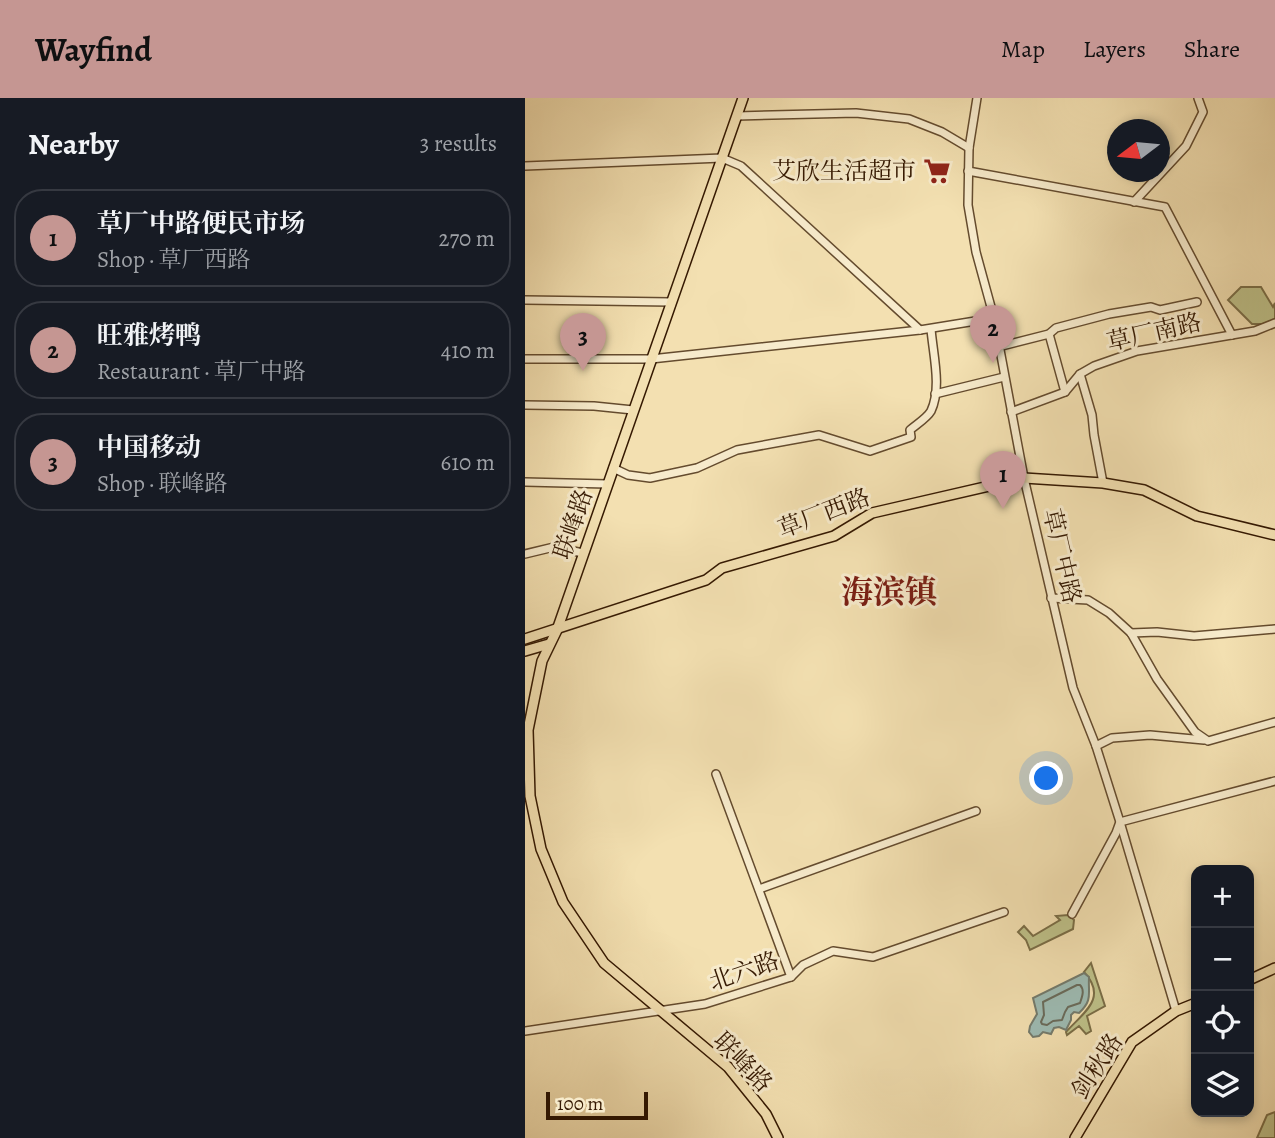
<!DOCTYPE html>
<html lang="en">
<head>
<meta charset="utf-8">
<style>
	:root { --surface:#171b24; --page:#20242c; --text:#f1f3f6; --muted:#9ea1a6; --line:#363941; --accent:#c59692 }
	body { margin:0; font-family:Alegreya,"Noto Serif SC",serif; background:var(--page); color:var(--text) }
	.controls { position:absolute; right:21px; bottom:21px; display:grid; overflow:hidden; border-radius:14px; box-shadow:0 4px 10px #0003 }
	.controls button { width:63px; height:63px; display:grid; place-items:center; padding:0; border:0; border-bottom:2px solid var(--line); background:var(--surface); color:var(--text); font:35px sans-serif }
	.compass { position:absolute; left:582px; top:21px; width:63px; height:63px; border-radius:50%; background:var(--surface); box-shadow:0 4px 10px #0003; rotate:254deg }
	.scale { position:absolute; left:21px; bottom:18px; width:102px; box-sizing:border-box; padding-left:7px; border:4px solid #351902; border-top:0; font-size:19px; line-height:24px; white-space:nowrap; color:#351902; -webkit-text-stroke:5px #f7ebcc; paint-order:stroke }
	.you { position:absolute; left:522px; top:681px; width:24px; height:24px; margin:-18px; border:5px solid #fff; border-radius:50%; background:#1a73e8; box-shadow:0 0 0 10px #1a73e833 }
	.badge { display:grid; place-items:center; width:46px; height:46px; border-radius:50%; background:var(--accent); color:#111; font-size:23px; font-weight:700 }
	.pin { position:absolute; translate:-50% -58px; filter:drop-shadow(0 2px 4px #0008) }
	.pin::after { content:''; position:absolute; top:37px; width:24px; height:21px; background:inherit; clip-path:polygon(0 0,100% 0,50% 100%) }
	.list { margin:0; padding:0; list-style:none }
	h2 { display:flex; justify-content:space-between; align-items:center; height:91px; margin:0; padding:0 28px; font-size:30px }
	h2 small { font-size:23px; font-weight:400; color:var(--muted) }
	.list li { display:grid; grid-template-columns:46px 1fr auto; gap:21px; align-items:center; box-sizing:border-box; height:98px; margin:0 14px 14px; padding:0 14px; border:2px solid var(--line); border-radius:28px }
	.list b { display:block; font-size:26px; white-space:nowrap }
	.list p { margin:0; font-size:23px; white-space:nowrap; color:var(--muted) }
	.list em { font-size:23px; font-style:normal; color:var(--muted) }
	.icon { flex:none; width:38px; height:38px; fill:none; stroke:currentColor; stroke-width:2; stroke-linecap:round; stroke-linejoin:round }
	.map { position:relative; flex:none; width:750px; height:1040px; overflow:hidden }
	header { display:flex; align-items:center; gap:42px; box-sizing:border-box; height:98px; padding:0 35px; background:var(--accent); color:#111 }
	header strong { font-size:33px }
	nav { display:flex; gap:38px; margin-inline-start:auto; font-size:24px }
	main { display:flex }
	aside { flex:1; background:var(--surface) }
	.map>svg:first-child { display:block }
	.green { fill:#bec189; stroke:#7a6d46; stroke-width:2 }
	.water { fill:#9dbbb3; stroke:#737a6c; stroke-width:2 }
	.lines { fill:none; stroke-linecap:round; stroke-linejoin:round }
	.shore { stroke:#696a5a; stroke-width:2 }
	.minor-casing { stroke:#644b2e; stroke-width:10 }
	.major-casing { stroke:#351902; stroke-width:12 }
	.minor { stroke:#f7ebcc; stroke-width:7 }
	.major { stroke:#f3e0b1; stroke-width:9 }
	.labels { text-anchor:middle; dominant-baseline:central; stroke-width:6; stroke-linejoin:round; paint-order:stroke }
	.poi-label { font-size:24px; fill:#351902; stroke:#f7ebcc; text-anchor:end }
	.street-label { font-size:24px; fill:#351902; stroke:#f7ebcc }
	.district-label { font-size:32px; font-weight:bold; fill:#7a1f14; stroke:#f7ebcc }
</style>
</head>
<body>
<header>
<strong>Wayfind</strong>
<nav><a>Map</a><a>Layers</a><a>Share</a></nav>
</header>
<main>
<aside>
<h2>Nearby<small>3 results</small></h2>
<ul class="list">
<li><span class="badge">1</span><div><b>草厂中路便民市场</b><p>Shop · 草厂西路</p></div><em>270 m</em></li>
<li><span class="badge">2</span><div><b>旺雅烤鸭</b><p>Restaurant · 草厂中路</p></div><em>410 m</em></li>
<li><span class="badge">3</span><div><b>中国移动</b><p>Shop · 联峰路</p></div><em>610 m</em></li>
</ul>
</aside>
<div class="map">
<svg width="750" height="1040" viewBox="0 0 750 1040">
	<rect width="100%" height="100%" fill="#f3e0b1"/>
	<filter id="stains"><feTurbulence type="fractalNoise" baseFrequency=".00286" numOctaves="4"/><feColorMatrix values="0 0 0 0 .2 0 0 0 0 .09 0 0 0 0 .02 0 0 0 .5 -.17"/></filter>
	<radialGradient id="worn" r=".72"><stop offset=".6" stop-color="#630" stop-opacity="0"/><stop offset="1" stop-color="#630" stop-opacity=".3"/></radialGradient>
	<!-- green -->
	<g class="green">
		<polygon points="716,189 736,189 748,209 750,205 750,221 738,226 727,226 703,202"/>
		<polygon points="543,817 549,822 548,831 505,852 501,842 493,834 499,828 508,838 535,822 531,818"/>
		<path d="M566,865L580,908L562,918L566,933L561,936L554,928L542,937L541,934C559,914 583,900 559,874Z"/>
		<polygon points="750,1014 750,1040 732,1040 742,1017"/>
	</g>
	<!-- water -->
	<path class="water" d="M559,875L564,879C563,896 568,902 554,915L549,914L546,917V922L541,932L534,929L529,930L526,936L518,934L514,938L508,939L504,934L505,928L512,916L508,900Z"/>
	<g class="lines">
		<!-- shore -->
		<path class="shore" d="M552,887H555C560,892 557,899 555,905L543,909L540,914L537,922L528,923L522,927L517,926L516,924L519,917L518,904Z"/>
		<defs>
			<g id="minor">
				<polyline points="452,0 444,50 443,107 451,154 469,220 499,380 548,590 571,648 595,724 651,913"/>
				<polyline points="212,18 331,15 384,21 417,34 444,50"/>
				<polyline points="0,68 197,60 216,68 395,232"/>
				<polyline points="443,73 640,109 707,237"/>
				<polyline points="609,104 661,48 678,14 673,0"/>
				<polyline points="0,202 146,204"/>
				<polyline points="524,236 540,294"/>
				<polyline points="473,249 524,236 531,230 584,216 626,209 635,212 672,204"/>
				<polyline points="0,261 126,261 395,232 469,220"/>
				<polyline points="555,276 567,317 569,337 578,385"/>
				<polyline points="410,296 479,279"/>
				<polyline points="0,307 69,308 108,312"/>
				<polyline points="486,314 540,294 555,276 569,268 612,253 730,233 750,225"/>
				<path d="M88,370L103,377L125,380L172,370L212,352L294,337L345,353L386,339L385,332C392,326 402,320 406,313C417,290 408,256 406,231"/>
				<polyline points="0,384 82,386"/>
				<polyline points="0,456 29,449 58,455"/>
				<polyline points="526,500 563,502 584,515 606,535 632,581 670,634 683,643 750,624"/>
				<polyline points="606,535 632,534 669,538 750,531"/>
				<polyline points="571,648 587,640 625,637 679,642"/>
				<polyline points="191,676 266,879"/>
				<polyline points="234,791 451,713"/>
				<polyline points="547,816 591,735 595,724 750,683"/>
				<polyline points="0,933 180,906 266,879 278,867 308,853 348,859 479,814"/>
			</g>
			<g id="major">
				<polyline points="218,0 32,532 17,563 3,632 5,698 16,751 38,804 79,865 203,969 241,1016 253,1040"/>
				<polyline points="0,541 181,482 197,470 309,438 347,415 499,380 578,385 619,392 672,418 750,437"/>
				<polyline points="0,553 24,546"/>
				<polyline points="724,882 750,870"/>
				<polyline points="550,1040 607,944 651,913 671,905"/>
			</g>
		</defs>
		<!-- minor casing -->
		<use href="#minor" class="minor-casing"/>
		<!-- major casing -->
		<use href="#major" class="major-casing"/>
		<!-- minor -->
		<use href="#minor" class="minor"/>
		<!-- major -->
		<use href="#major" class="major"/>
	</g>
	<!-- icons -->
	<defs>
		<symbol id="supermarket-bare" viewBox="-9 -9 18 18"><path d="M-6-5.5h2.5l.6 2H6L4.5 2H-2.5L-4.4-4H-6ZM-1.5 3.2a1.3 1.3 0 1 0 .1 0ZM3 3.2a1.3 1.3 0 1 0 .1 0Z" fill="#8f2418" stroke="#f7ebcc" stroke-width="2.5" paint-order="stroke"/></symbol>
	</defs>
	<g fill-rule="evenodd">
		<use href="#supermarket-bare" x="393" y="54" width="38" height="38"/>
	</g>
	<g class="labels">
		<!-- poi labels -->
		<g class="poi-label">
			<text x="391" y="73">艾欣生活超市</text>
		</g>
		<!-- street labels -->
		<g class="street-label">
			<text transform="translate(629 234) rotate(-13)">草厂南路</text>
			<text transform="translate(299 415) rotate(-21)">草厂西路</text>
			<text transform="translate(48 426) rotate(-71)">联峰路</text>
			<text transform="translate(537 458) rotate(77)">草厂中路</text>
			<text transform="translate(219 873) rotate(-19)">北六路</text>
			<text transform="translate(218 964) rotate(46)">联峰路</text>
			<text transform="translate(572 968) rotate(-57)">剑秋路</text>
		</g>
		<!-- district labels -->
		<g class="district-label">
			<text x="364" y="494">海滨镇</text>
		</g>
	</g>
	<rect width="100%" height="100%" filter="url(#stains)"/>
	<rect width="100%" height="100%" fill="url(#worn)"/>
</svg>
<div class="controls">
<button>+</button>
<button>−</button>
<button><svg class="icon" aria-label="locate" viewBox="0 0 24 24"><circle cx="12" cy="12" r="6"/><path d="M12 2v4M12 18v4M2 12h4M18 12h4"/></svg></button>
<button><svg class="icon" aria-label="layers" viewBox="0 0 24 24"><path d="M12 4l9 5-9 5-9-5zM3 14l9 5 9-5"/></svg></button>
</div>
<svg class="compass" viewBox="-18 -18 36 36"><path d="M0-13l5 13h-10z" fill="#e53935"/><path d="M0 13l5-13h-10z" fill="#9ea1a6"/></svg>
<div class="scale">100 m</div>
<div class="you"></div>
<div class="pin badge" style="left:478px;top:411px">1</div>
<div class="pin badge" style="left:468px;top:265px">2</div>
<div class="pin badge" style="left:58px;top:273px">3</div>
</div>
</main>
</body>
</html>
